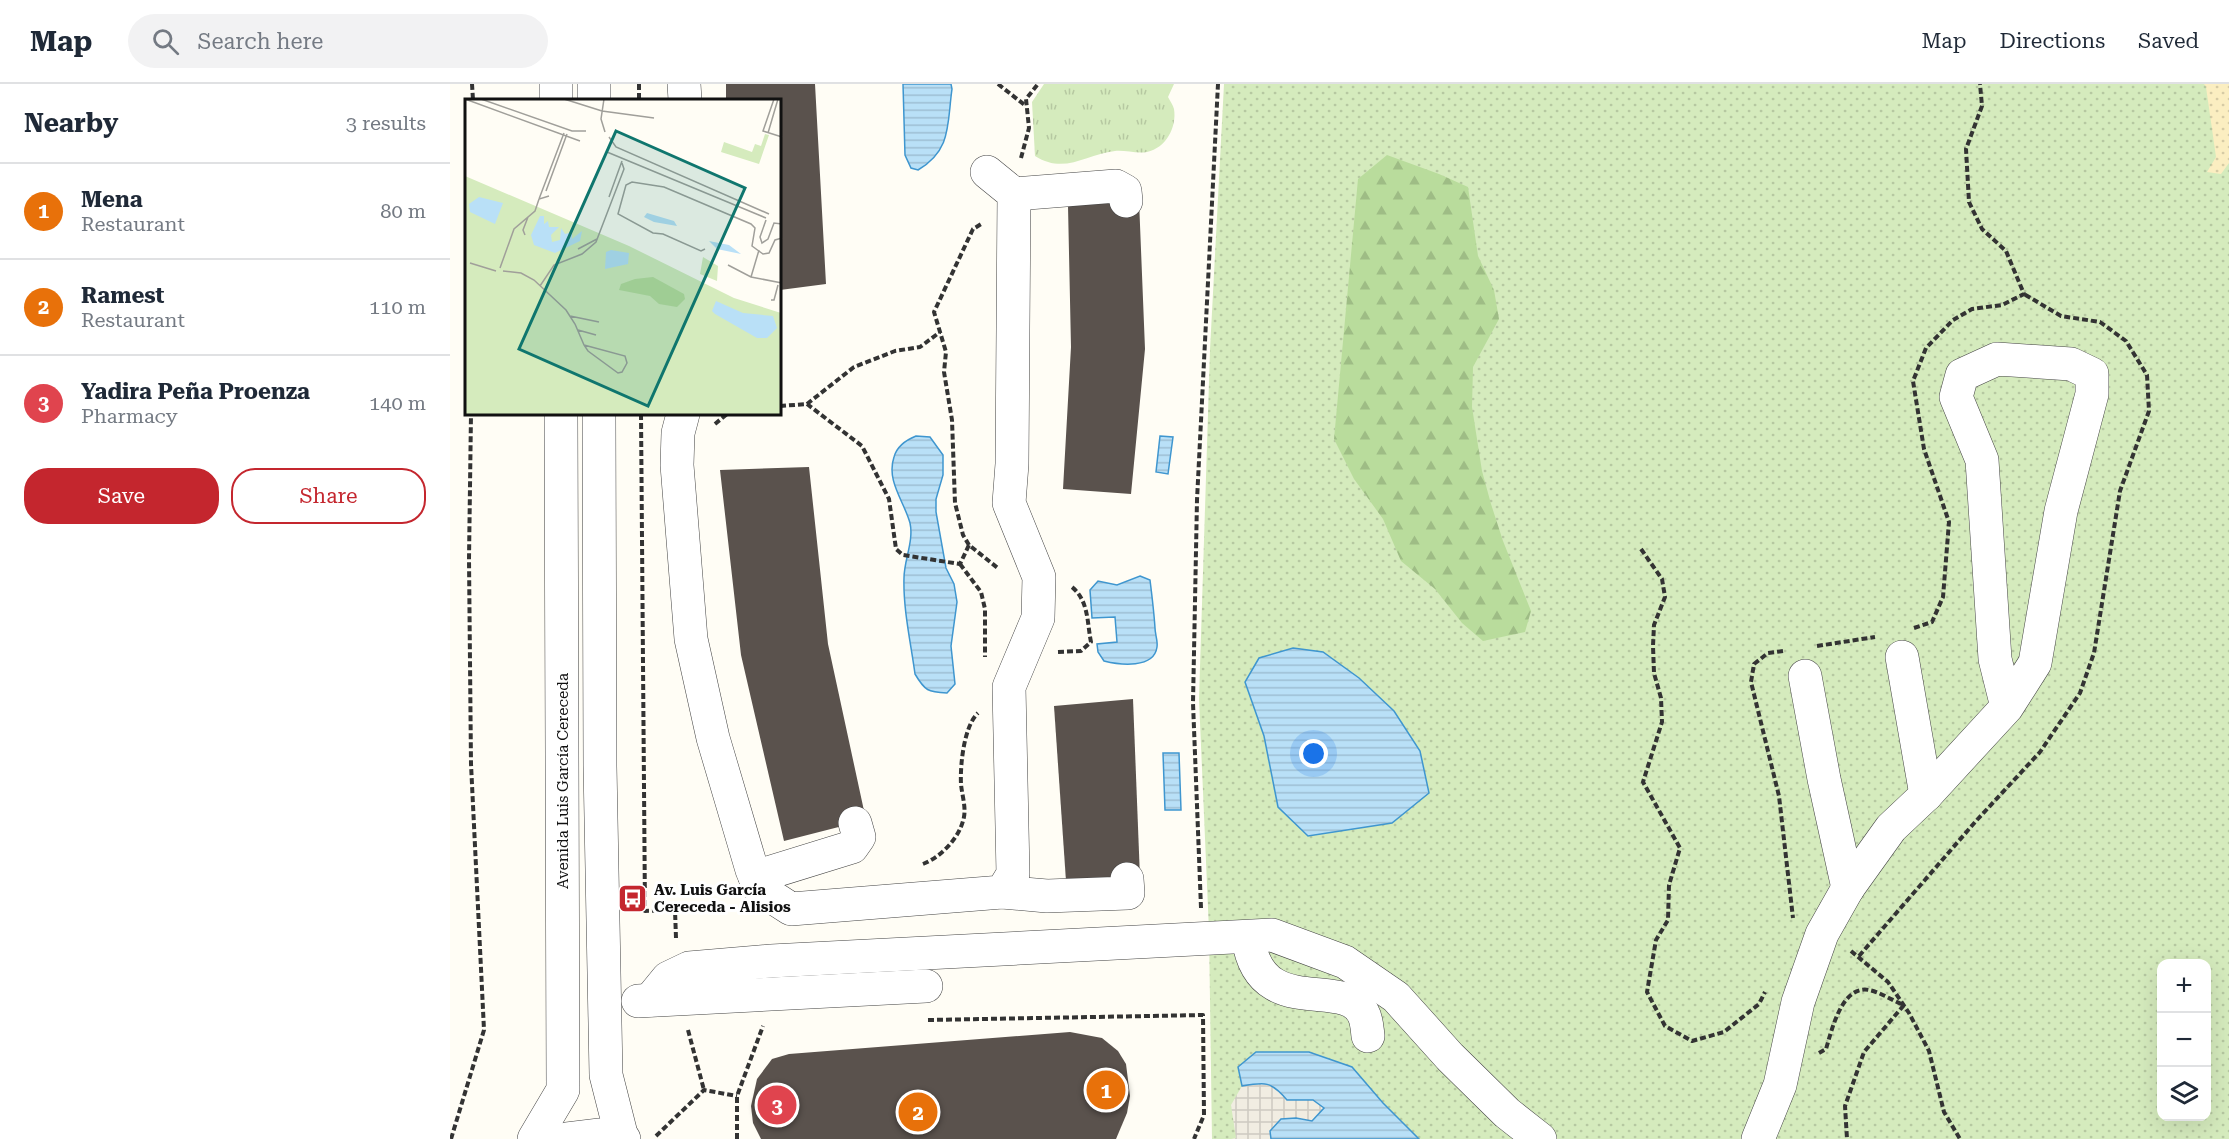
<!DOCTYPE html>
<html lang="en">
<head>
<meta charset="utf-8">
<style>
	:root { --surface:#fff; --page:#f2f2f3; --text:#1f2937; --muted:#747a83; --line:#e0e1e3; --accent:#c4262e }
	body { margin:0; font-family:"Roboto Serif",serif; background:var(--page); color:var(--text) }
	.controls { position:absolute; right:18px; bottom:18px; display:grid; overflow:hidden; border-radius:12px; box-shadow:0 6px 24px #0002 }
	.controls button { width:54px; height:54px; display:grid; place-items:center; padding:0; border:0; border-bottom:2px solid var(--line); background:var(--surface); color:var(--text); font:30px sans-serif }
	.you { position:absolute; left:864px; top:670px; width:21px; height:21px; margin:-15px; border:4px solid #fff; border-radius:50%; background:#1a73e8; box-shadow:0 0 0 9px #1a73e833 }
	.badge { display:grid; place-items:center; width:39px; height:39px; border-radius:50%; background:var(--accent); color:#fff; font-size:20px; font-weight:700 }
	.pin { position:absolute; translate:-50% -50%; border:3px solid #fff; box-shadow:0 2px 6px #0006 }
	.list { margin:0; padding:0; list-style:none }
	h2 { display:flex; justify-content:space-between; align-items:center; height:78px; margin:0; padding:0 24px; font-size:26px }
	h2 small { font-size:20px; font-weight:400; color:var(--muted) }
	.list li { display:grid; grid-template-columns:39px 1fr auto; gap:18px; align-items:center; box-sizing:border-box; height:96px; padding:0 24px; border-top:2px solid var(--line) }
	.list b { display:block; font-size:22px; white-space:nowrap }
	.list p { margin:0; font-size:20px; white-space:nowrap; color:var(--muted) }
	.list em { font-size:20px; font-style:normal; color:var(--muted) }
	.actions { display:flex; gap:12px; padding:18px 24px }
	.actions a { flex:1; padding:14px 0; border:2px solid var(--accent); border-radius:24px; text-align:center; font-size:21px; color:var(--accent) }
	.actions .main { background:var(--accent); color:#fff }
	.icon { flex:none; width:33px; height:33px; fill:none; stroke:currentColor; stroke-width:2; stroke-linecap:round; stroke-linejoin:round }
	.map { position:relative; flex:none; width:1779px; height:1055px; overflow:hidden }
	header { display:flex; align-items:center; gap:36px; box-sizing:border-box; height:84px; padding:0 30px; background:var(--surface); border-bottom:2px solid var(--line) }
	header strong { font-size:28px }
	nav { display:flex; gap:33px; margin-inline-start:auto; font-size:21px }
	.search { width:420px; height:54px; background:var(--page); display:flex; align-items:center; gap:15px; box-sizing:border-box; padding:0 21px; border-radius:33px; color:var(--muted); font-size:22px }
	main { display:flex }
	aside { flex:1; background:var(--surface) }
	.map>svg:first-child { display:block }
	.grass { fill:url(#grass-dots); fill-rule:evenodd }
	.forest { fill:url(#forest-firs) }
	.sand { fill:url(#sand-dots) }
	.park { fill:url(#park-tufts) }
	.plaza { fill:url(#plaza-grid) }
	.water { fill:url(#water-rules); stroke:#3f96cf; stroke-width:1.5 }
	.building { fill:#5a524d }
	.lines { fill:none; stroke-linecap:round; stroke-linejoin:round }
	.minor-casing { stroke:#444; stroke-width:34 }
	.path { stroke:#333; stroke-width:4; stroke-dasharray:6 3; stroke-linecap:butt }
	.minor { stroke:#fff; stroke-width:33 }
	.labels { text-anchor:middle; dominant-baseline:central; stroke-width:6; stroke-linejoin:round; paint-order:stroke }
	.street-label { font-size:15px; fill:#111; stroke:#fff }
	.poi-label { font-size:15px; font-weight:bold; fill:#111; stroke:#fff; text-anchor:start }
	.inset-road { fill:none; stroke:#a09f9a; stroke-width:1.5 }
	.view { fill:#0f766e; fill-opacity:0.15; stroke:#0f766e; stroke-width:3 }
	.inset-edge { fill:none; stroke:#111; stroke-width:3 }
</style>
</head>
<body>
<header>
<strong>Map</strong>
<div class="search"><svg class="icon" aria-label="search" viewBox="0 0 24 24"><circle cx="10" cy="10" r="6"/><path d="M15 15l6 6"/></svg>Search here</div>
<nav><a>Map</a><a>Directions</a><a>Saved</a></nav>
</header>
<main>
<aside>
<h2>Nearby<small>3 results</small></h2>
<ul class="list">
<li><span class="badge" style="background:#e8710a">1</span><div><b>Mena</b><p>Restaurant</p></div><em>80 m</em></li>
<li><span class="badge" style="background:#e8710a">2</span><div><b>Ramest</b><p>Restaurant</p></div><em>110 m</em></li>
<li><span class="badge" style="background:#e0444e">3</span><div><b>Yadira Peña Proenza</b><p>Pharmacy</p></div><em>140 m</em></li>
</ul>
<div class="actions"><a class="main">Save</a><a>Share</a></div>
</aside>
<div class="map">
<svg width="1779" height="1055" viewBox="0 0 1779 1055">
	<defs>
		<pattern id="grass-dots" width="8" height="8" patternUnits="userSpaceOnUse" patternTransform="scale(1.5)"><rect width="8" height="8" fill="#d5ebbd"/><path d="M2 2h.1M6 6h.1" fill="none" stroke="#b6c8a1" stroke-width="1.8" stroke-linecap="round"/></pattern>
		<pattern id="forest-firs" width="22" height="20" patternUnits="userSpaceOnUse" patternTransform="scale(1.5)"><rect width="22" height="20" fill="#b9dc9c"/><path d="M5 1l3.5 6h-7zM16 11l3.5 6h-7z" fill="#9ebc85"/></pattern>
		<pattern id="sand-dots" width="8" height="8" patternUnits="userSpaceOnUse" patternTransform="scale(1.5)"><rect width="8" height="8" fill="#fbeec1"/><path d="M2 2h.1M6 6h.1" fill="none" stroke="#d6cba5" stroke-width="1.8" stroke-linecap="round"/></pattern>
		<pattern id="park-tufts" width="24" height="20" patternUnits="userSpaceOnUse" patternTransform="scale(1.5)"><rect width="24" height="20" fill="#d5ebbd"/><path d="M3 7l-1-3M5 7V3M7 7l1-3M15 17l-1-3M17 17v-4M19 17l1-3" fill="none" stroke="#b6c8a1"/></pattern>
		<pattern id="plaza-grid" width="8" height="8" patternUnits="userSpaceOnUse" patternTransform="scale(1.5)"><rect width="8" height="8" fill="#f1ede2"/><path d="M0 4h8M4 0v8" fill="none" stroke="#cecac1"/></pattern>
		<pattern id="water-rules" width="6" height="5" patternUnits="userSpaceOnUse" patternTransform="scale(1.5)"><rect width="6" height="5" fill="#b9e0f7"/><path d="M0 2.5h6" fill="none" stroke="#9ebfd3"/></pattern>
	</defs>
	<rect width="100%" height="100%" fill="#fffdf5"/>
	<!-- grass -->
	<path class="grass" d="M774,0H1779V1055H762L759,847L749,615L760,266ZM1712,880H1756V1032H1712Z"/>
	<!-- forest -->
	<polygon class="forest" points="937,71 989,90 1018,103 1028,172 1044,206 1049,235 1023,283 1022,323 1032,387 1041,420 1053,457 1081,527 1075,548 1033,557 1012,539 985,505 951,477 933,435 904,395 884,355 908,95"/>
	<!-- sand -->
	<polygon class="sand" points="1754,0 1779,0 1779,79 1771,90 1757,88 1766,73 1756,3"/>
	<!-- park -->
	<path class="park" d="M594,0H724L718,13C720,17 723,21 724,25C727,43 716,64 697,68C687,70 675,66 665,67C636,70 615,91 585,72L582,18Z"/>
	<!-- plaza -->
	<polygon class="plaza" points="813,998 829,1006 837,1016 863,1016 874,1024 862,1037 846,1034 820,1047 821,1055 781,1055 786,1054 781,1021 792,1002"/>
	<!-- water -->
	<g class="water">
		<path d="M453,0H501L502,5C497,40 502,66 468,86L461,84L455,71Z"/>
		<path d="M466,352L480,353L493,371V391L486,415V428L496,484L504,500L507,518L501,562L505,600L497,609C478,608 475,607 465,590C461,560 453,525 454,494C454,476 464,457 460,439C454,417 436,397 444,373C447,362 456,356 466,352Z"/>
		<polygon points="710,352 723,353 718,390 706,388"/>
		<path d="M690,492L700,496C702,512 704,528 705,544C705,550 708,557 707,563C704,585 670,581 654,577L648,568L647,560L667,558L665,533L642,534L640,506L648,497L667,501Z"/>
		<polygon points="843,564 873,568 909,594 944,627 970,667 979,709 942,739 858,752 828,723 814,652 795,598 809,574"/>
		<polygon points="713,669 729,669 731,726 715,726"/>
		<path d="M806,968H859L902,983L933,1019L969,1055H821L820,1047L831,1035L846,1034L862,1037L874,1024L863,1016H837C821,997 815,998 792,1002L788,983Z"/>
	</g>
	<!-- building -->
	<g class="building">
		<polygon points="276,0 365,0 376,200 330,206 330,16 276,16"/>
		<polygon points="689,116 695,265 681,410 613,405 621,263 618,122"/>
		<polygon points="359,383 378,560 416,736 334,757 291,571 270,386"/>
		<polygon points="683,615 690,794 616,797 604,622"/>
		<polygon points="620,948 652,954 668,967 676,980 680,1012 677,1029 666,1055 311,1055 303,1039 301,1022 307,995 322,975 339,970"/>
	</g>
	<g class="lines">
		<defs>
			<g id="minor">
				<polyline points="106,0 106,16"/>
				<polyline points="144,0 144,16"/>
				<polyline points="234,0 235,16"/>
				<polyline points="564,110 666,102 675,107 676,117"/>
				<polyline points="149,330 150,682 156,991 172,1054"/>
				<polyline points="233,330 228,349 227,381 241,555 263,654 302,786 310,805 341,825 552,808 563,790 559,603 588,534 589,493 559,419 562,380 564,110 537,88"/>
				<polyline points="1452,573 1476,711"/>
				<polyline points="1355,592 1374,695 1398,804"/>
				<polyline points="305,793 402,763 409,753 405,739"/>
				<polyline points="552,808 597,812 678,809 677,795"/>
				<path d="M798,853C809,939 894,891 913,929C917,936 917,944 918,952"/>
				<polyline points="200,916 218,894 239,884 321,877 822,851 895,878 946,913 1000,973 1057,1029 1090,1055"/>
				<polyline points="188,917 476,902"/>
				<polyline points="84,1055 113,1006 111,330"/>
				<polyline points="117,1055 150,1051 174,1055"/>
				<polyline points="1308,1055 1330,1001 1348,918 1372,850 1398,804 1441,744 1476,711 1557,623 1585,579 1611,427 1642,310 1642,290 1621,280 1547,275 1512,291 1506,313 1532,376 1545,575 1557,623"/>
			</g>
		</defs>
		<!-- minor casing -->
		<use href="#minor" class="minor-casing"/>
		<!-- path -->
		<g class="path">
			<polyline points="22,0 23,16"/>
			<polyline points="189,0 189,16"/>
			<polyline points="548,0 576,22"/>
			<polyline points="571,74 579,44 576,15 588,0"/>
			<polyline points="357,320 404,283 445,267 470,263 490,248"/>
			<polyline points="330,322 357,320 412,362 439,415 446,465 453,471 510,480 519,461 549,485"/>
			<polyline points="191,330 195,827 225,826 226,854"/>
			<polyline points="265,340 277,330"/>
			<polyline points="519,461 513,451 505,419 502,336 494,288 496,268 484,228 523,145 533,139"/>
			<polyline points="1191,465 1212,495 1215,513 1204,541 1203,562 1204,589 1211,614 1212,638 1193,698 1230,764 1219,801 1218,836 1206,856 1197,908 1215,942 1242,957 1274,948 1309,920 1315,908"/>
			<polyline points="510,480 531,508 535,525 535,573"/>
			<polyline points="1464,544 1482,538 1493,513 1499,438 1474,365 1463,297 1476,264 1503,236 1522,225 1552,221 1574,210 1556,167 1532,145 1519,118 1516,65 1532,22 1530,0"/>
			<polyline points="1367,562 1425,553"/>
			<polyline points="1333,567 1318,569 1304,580 1301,598 1329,712 1343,834"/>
			<path d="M608,568L631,567L641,558C637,539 639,517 622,503"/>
			<path d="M473,780C491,773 508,755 513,737C517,725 512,712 511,700C510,681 514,642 528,629"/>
			<polyline points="751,824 743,619 747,416 768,0"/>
			<polyline points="1401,867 1438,898 1459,929 1479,967 1494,1028 1510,1055"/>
			<polyline points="1409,872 1526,737 1590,668 1630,609 1644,569 1670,407 1699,327 1697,291 1676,257 1650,238 1611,232 1574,210"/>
			<polyline points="478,936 753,931 754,1031 744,1055"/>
			<polyline points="238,946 254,1006"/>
			<path d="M1369,969L1376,965C1382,945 1392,901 1419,906C1430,908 1443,917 1454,921L1414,968L1395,1022L1397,1055"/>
			<polyline points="206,1052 254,1006 287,1012"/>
			<polyline points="1,1055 34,946 21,680 19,475 21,330"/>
			<polyline points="287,1055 287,1012 313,942"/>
		</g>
		<!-- minor -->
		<use href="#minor" class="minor"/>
	</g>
	<!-- icons -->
	<defs>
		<symbol id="bus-square" viewBox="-11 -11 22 22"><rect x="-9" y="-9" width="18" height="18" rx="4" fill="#c4262e" stroke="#fff"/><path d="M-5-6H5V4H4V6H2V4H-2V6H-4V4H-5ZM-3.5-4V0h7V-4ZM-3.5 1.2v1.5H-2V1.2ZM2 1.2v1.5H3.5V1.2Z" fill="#fff"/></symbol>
	</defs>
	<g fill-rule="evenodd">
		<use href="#bus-square" x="166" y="798" width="33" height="33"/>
	</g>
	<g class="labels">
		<!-- street labels -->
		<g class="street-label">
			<text transform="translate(113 697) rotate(-90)">Avenida Luis García Cereceda</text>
		</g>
		<!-- poi labels -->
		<g class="poi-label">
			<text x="204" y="806">Av. Luis García<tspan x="204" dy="17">Cereceda - Alisios</tspan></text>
		</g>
	</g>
	<!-- overview -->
	<g transform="translate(15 15)">
		<rect width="316" height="316" fill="#fffdf5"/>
		<path d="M0,77L164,147L269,199L316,214V316H0Z" fill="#d5ebbd"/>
		<path d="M188,178L219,195L220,200L212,208L194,205L185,197L154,191L156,185L170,180Z" fill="#b9dc9c"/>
		<path d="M300,35L304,36L294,65L256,53L259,43L287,53L290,45L296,47ZM238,158L253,167L252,182L235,175Z" fill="#d5ebbd"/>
		<path d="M14,98L38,104L30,125L5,113L4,105ZM182,114L209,122L212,127L189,123L179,118ZM75,117H79V125L83,122L84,128H94L86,136L87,143L95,141L96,129L100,135L107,133V140L117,132L115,142L90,154L69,146L66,136ZM244,142L264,146L276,155L252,150ZM146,151L164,154L163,165L140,170L141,153ZM251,202L278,214L308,217L312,229L302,239H292L250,215L247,212Z" fill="#b9e0f7"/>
		<path class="inset-road" d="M0,0L115,42M16,0L107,32H121M99,0L137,12L189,19M139,0L136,20L140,33M309,0L298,32L317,38M303,34L313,0M144,38L151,48L304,115M142,53L301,119M81,92L102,35M144,98L157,62M74,100L99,34M301,121L295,138L297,144L303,140L309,124L317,125M60,136L58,131L63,118M113,150L132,140M240,150L236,152L198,135L188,134L153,115L161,86L167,83L199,88L286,125L290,129L287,147L298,155L304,154L310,141L317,139M5,164L31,172M263,166L286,178L317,184M35,169L49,130L70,112L74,100L84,97M38,172L56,174L69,181L101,211L110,225L119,246L123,252L153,274L157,273L162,264L160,257L119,246M286,178L294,151M75,187L89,166L117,155L131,143L159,70L157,64M306,201H309L313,186M105,217L134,223M113,231L131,236"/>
		<path class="view" d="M151,32L280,89L183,307L54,250Z"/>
		<rect width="316" height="316" class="inset-edge"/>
	</g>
</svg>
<div class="controls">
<button>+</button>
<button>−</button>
<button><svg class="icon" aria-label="layers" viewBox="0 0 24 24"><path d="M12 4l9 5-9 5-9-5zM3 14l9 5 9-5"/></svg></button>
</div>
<div class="you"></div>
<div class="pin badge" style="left:656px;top:1006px;background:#e8710a">1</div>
<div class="pin badge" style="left:468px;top:1028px;background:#e8710a">2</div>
<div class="pin badge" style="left:327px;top:1021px;background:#e0444e">3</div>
</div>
</main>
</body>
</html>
